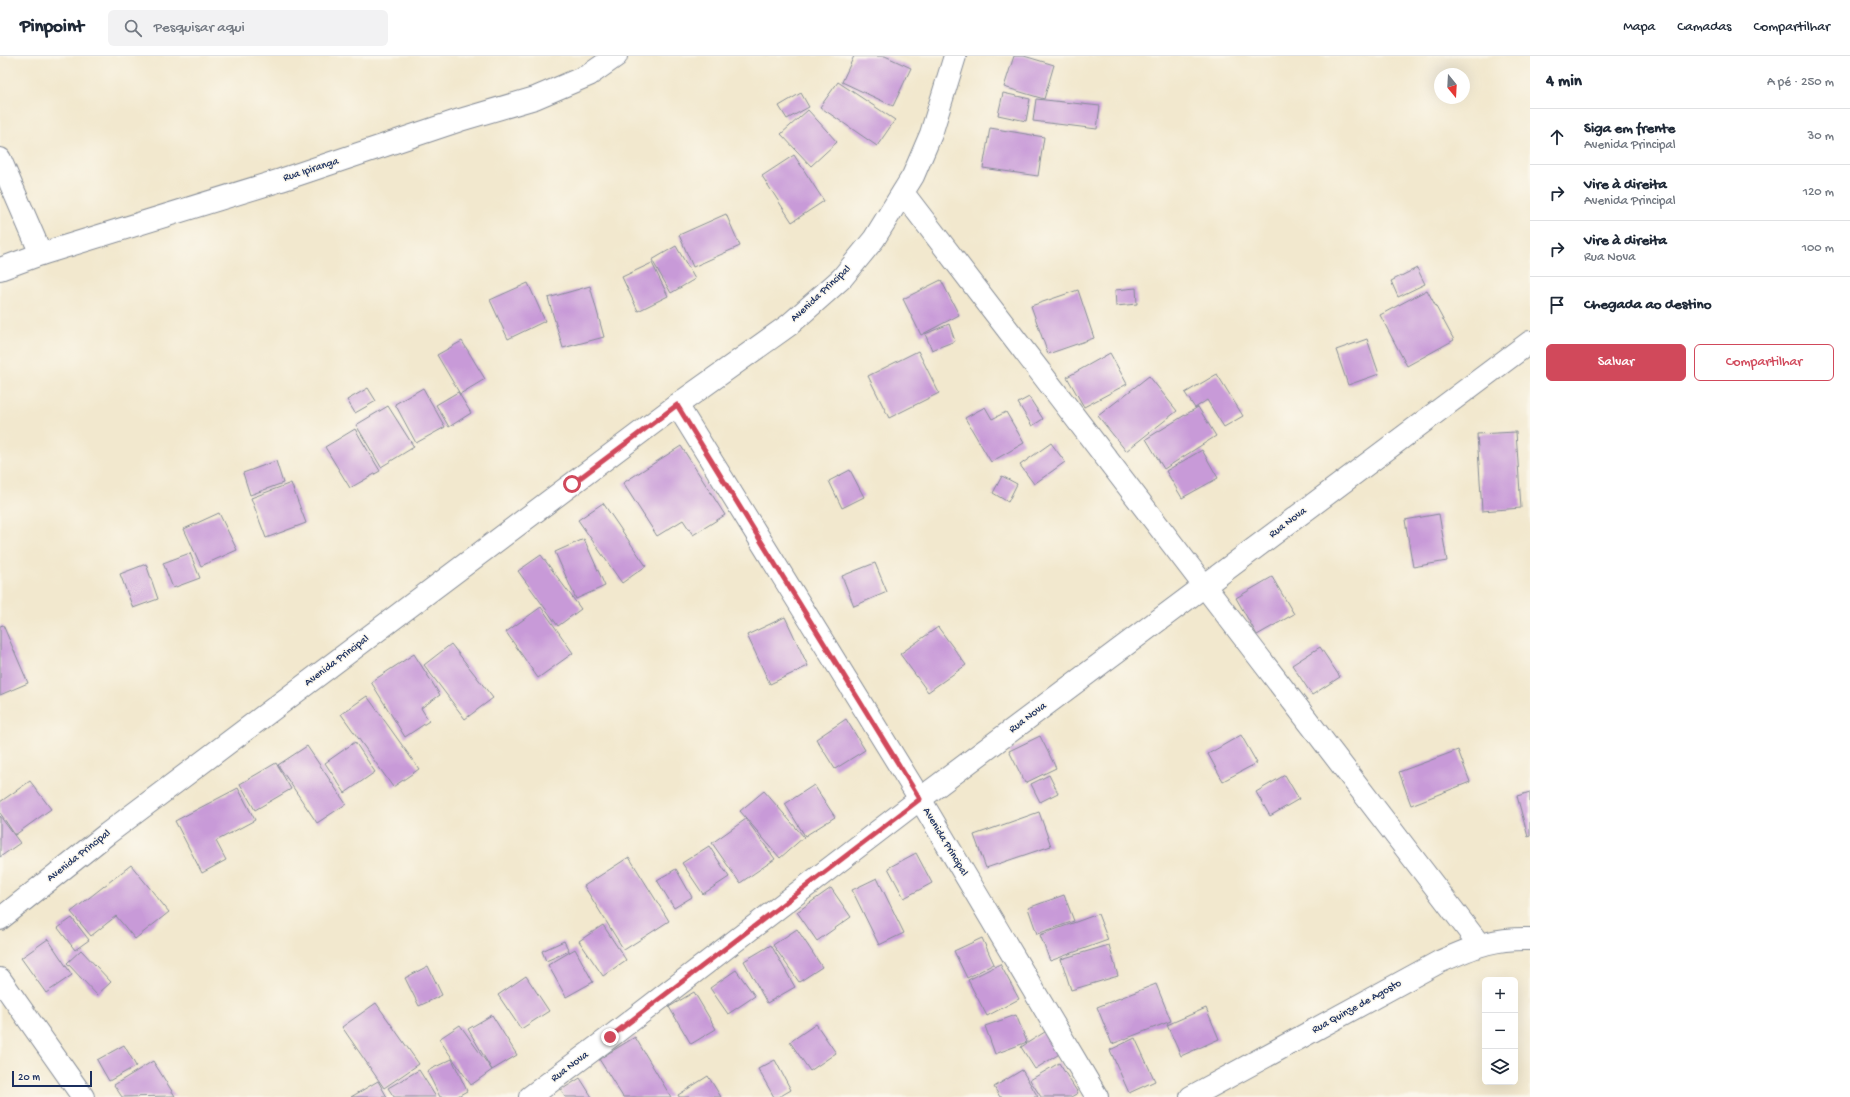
<!DOCTYPE html>
<html lang="pt">
<head>
<meta charset="utf-8">
<style>
	:root { --surface:#fff; --page:#f2f2f3; --text:#1f2937; --muted:#747a83; --line:#e0e1e3; --accent:#d1495b }
	body { margin:0; font-family:"Gochi Hand",sans-serif; background:var(--page); color:var(--text) }
	.controls { position:absolute; right:12px; bottom:12px; display:grid; overflow:hidden; border-radius:6px; box-shadow:0 4px 16px #0002 }
	.controls button { width:36px; height:36px; display:grid; place-items:center; padding:0; border:0; border-bottom:1px solid var(--line); background:var(--surface); color:var(--text); font:20px sans-serif }
	.compass { position:absolute; left:1434px; top:12px; width:36px; height:36px; border-radius:50%; background:var(--surface); box-shadow:0 4px 16px #0002; rotate:162deg }
	.scale { position:absolute; left:12px; bottom:10px; width:80px; box-sizing:border-box; padding-left:4px; border:2px solid #1b2f5e; border-top:0; font-size:11px; line-height:14px; white-space:nowrap; color:#1b2f5e; -webkit-text-stroke:3px #fbf7ec; paint-order:stroke }
	.stop { position:absolute; width:12px; height:12px; margin:-9px; border:3px solid #d1495b; border-radius:50%; background:#fff }
	.stop.end { background:#d1495b; border-color:#fff; box-shadow:0 1px 4px #0008 }
	.list { margin:0; padding:0; list-style:none }
	h2 { display:flex; justify-content:space-between; align-items:center; height:52px; margin:0; padding:0 16px; font-size:17px }
	h2 small { font-size:13px; font-weight:400; color:var(--muted) }
	.list li { display:grid; grid-template-columns:26px 1fr auto; gap:12px; align-items:center; box-sizing:border-box; height:56px; padding:0 16px; border-top:1px solid var(--line) }
	.list b { display:block; font-size:15px; white-space:nowrap }
	.list p { margin:0; font-size:13px; white-space:nowrap; color:var(--muted) }
	.list em { font-size:13px; font-style:normal; color:var(--muted) }
	.actions { display:flex; gap:8px; padding:12px 16px }
	.actions a { flex:1; padding:9px 0; border:1px solid var(--accent); border-radius:6px; text-align:center; font-size:14px; color:var(--accent) }
	.actions .main { background:var(--accent); color:#fff }
	.icon { flex:none; width:22px; height:22px; fill:none; stroke:currentColor; stroke-width:2; stroke-linecap:round; stroke-linejoin:round }
	.map { position:relative; flex:none; width:1530px; height:1041px; overflow:hidden }
	header { display:flex; align-items:center; gap:24px; box-sizing:border-box; height:56px; padding:0 20px; background:var(--surface); border-bottom:1px solid var(--line) }
	header strong { font-size:19px }
	nav { display:flex; gap:22px; margin-inline-start:auto; font-size:14px }
	.search { width:280px; height:36px; background:var(--page); display:flex; align-items:center; gap:10px; box-sizing:border-box; padding:0 14px; border-radius:6px; color:var(--muted); font-size:15px }
	main { display:flex }
	aside { flex:1; background:var(--surface) }
	.map>svg:first-child { display:block }
	.building { fill:#c89ad8 }
	.lines { fill:none; stroke-linecap:round; stroke-linejoin:round }
	.minor-casing { stroke:#868c96; stroke-width:24 }
	.tertiary-casing { stroke:#868c96; stroke-width:24 }
	.minor { stroke:#fff; stroke-width:22 }
	.tertiary { stroke:#fff; stroke-width:22 }
	.route { stroke:#d1495b; stroke-width:5 }
	.labels { text-anchor:middle; dominant-baseline:central; stroke-width:3; stroke-linejoin:round; paint-order:stroke }
	.street-label { font-size:11px; fill:#1b2f5e; stroke:#fbf7ec }
</style>
</head>
<body>
<header>
<strong>Pinpoint</strong>
<div class="search"><svg class="icon" aria-label="search" viewBox="0 0 24 24"><circle cx="10" cy="10" r="6"/><path d="M15 15l6 6"/></svg>Pesquisar aqui</div>
<nav><a>Mapa</a><a>Camadas</a><a>Compartilhar</a></nav>
</header>
<main>
<div class="map">
<svg width="1530" height="1041" viewBox="0 0 1530 1041">
	<rect width="100%" height="100%" fill="#fbf7ec"/>
	<filter id="ink" filterUnits="userSpaceOnUse"><feTurbulence type="fractalNoise" baseFrequency=".025" numOctaves="2"/><feDisplacementMap in="SourceGraphic" scale="8" xChannelSelector="R" yChannelSelector="G"/><feConvolveMatrix kernelMatrix="1 2 1 2 8 2 1 2 1" color-interpolation-filters="sRGB"/></filter>
	<filter id="wash" filterUnits="userSpaceOnUse"><feTurbulence type="fractalNoise" baseFrequency=".012" numOctaves="4" result="noise"/><feDisplacementMap in="SourceGraphic" scale="16" xChannelSelector="R" yChannelSelector="G"/><feGaussianBlur stdDeviation="0.9" result="paint"/><feColorMatrix in="noise" values="0 0 0 0 0 0 0 0 0 0 0 0 0 0 0 0 0 1.4 0 .05"/><feComposite in="paint" operator="in"/></filter>
	<g filter="url(#wash)">
		<rect width="100%" height="100%" fill="#f2e8ce"/>
		<g id="blocks">
			<!-- building -->
			<g class="building">
				<polygon points="854,0 885,0 911,12 893,50 842,26"/>
				<polygon points="1014,0 1024,0 1054,9 1044,43 1004,31"/>
				<polygon points="838,26 895,64 877,90 820,51"/>
				<polygon points="801,37 809,51 787,63 779,50"/>
				<polygon points="1003,37 1030,43 1026,65 998,59"/>
				<polygon points="1036,43 1100,50 1097,73 1033,65"/>
				<polygon points="808,54 837,86 811,110 781,78"/>
				<polygon points="990,72 1044,81 1038,120 983,112"/>
				<polygon points="794,99 824,145 792,166 762,120"/>
				<polygon points="726,158 740,190 693,211 679,179"/>
				<polygon points="676,190 695,223 671,237 652,204"/>
				<polygon points="652,207 668,240 638,255 622,221"/>
				<polygon points="1417,212 1425,228 1398,241 1391,225"/>
				<polygon points="941,224 959,259 921,279 903,243"/>
				<polygon points="528,227 545,265 508,283 490,244"/>
				<polygon points="590,230 604,281 563,292 548,242"/>
				<polygon points="1136,232 1137,248 1116,250 1115,234"/>
				<polygon points="1078,234 1094,282 1048,298 1031,250"/>
				<polygon points="1427,234 1454,284 1407,310 1380,259"/>
				<polygon points="949,268 955,285 932,294 925,278"/>
				<polygon points="1367,283 1379,318 1348,329 1336,294"/>
				<polygon points="462,285 485,323 460,338 437,299"/>
				<polygon points="918,295 939,337 889,362 868,320"/>
				<polygon points="1110,297 1127,328 1084,351 1067,321"/>
				<polygon points="1217,318 1243,360 1224,371 1207,344 1195,352 1185,337"/>
				<polygon points="1149,320 1177,355 1126,395 1098,360"/>
				<polygon points="368,332 376,345 355,357 347,344"/>
				<polygon points="423,332 445,371 416,387 395,348"/>
				<polygon points="458,336 471,357 449,371 436,349"/>
				<polygon points="1029,341 1043,363 1032,370 1018,347"/>
				<polygon points="388,350 414,391 381,411 356,369"/>
				<polygon points="985,351 992,363 1006,356 1024,387 991,406 965,362"/>
				<polygon points="1198,351 1216,380 1164,413 1146,383"/>
				<polygon points="355,373 380,415 350,432 325,391"/>
				<polygon points="1516,376 1521,452 1482,455 1477,378"/>
				<polygon points="1051,387 1065,406 1034,428 1020,409"/>
				<polygon points="681,390 725,459 693,479 683,464 657,480 623,427"/>
				<polygon points="1202,394 1218,422 1182,442 1166,415"/>
				<polygon points="276,405 283,427 250,439 243,417"/>
				<polygon points="850,414 864,441 842,452 829,425"/>
				<polygon points="1002,420 1017,428 1008,446 993,437"/>
				<polygon points="291,427 306,467 266,482 251,442"/>
				<polygon points="603,447 646,510 622,527 578,464"/>
				<polygon points="219,457 237,494 201,510 184,473"/>
				<polygon points="1439,458 1447,505 1413,511 1405,464"/>
				<polygon points="584,483 605,530 576,543 555,496"/>
				<polygon points="190,497 200,522 173,532 163,507"/>
				<polygon points="541,499 581,553 558,570 518,515"/>
				<polygon points="875,507 887,536 854,550 842,520"/>
				<polygon points="146,508 158,543 133,552 120,518"/>
				<polygon points="1272,521 1294,558 1257,579 1236,542"/>
				<polygon points="541,551 573,597 538,622 506,576"/>
				<polygon points="785,561 808,610 770,628 747,579"/>
				<polygon points="3,569 28,627 0,639 0,570"/>
				<polygon points="938,571 966,609 928,636 900,598"/>
				<polygon points="451,588 493,642 465,663 424,609"/>
				<polygon points="1320,591 1340,621 1312,639 1292,609"/>
				<polygon points="414,598 440,639 421,652 429,665 405,681 371,626"/>
				<polygon points="367,640 419,713 393,731 341,658"/>
				<polygon points="846,663 865,694 835,713 816,683"/>
				<polygon points="1241,679 1257,707 1223,725 1208,698"/>
				<polygon points="1040,680 1056,712 1025,727 1009,695"/>
				<polygon points="355,686 375,716 345,737 325,707"/>
				<polygon points="307,690 346,748 317,767 278,709"/>
				<polygon points="1458,694 1470,726 1411,749 1399,716"/>
				<polygon points="276,707 291,733 255,754 240,728"/>
				<polygon points="1049,719 1058,737 1040,746 1031,728"/>
				<polygon points="1285,719 1299,743 1270,760 1256,736"/>
				<polygon points="30,725 51,753 15,779 0,757 0,746"/>
				<polygon points="814,729 835,761 805,780 785,748"/>
				<polygon points="238,732 255,764 216,785 226,804 202,817 175,765"/>
				<polygon points="764,735 804,781 780,802 740,755"/>
				<polygon points="1530,736 1530,780 1528,781 1517,740"/>
				<polygon points="1039,756 1051,790 986,812 974,779"/>
				<polygon points="0,760 20,787 0,801"/>
				<polygon points="746,763 775,803 740,827 712,787"/>
				<polygon points="709,790 729,821 703,838 682,807"/>
				<polygon points="916,797 932,827 904,842 888,812"/>
				<polygon points="629,801 669,865 624,894 584,830"/>
				<polygon points="131,809 169,856 135,883 116,860 91,880 71,856"/>
				<polygon points="676,813 692,841 674,852 657,824"/>
				<polygon points="877,822 904,877 879,889 852,834"/>
				<polygon points="831,832 851,861 817,885 797,856"/>
				<polygon points="1064,839 1074,865 1037,878 1028,852"/>
				<polygon points="1098,858 1108,884 1050,905 1040,879"/>
				<polygon points="72,862 89,884 75,894 58,872"/>
				<polygon points="603,869 626,904 603,920 579,885"/>
				<polygon points="797,873 822,911 799,926 773,889"/>
				<polygon points="982,882 994,908 967,922 954,895"/>
				<polygon points="48,883 72,919 46,937 21,902"/>
				<polygon points="564,885 569,895 546,905 542,895"/>
				<polygon points="771,889 795,931 767,947 744,905"/>
				<polygon points="1109,889 1118,920 1071,934 1061,903"/>
				<polygon points="575,893 593,926 566,941 548,909"/>
				<polygon points="81,894 111,926 97,939 67,907"/>
				<polygon points="1000,908 1019,943 987,960 968,924"/>
				<polygon points="428,910 442,939 419,950 405,922"/>
				<polygon points="736,914 755,940 728,958 710,932"/>
				<polygon points="526,920 549,955 521,973 498,939"/>
				<polygon points="1156,928 1171,965 1112,988 1097,951"/>
				<polygon points="694,936 716,973 691,988 669,951"/>
				<polygon points="376,947 419,1008 384,1032 342,971"/>
				<polygon points="1206,952 1219,983 1181,1000 1167,969"/>
				<polygon points="492,959 517,999 492,1014 468,973"/>
				<polygon points="1016,959 1027,986 995,998 985,970"/>
				<polygon points="816,968 836,997 810,1015 790,986"/>
				<polygon points="460,969 492,1014 471,1029 439,983"/>
				<polygon points="1048,974 1061,997 1035,1013 1021,991"/>
				<polygon points="635,981 671,1041 623,1041 599,1003"/>
				<polygon points="1135,982 1155,1025 1129,1037 1110,994"/>
				<polygon points="124,989 136,1010 109,1025 97,1004"/>
				<polygon points="452,1003 467,1035 456,1041 440,1041 427,1015"/>
				<polygon points="775,1004 791,1034 779,1041 774,1041 758,1013"/>
				<polygon points="153,1005 175,1040 122,1041 114,1029"/>
				<polygon points="1059,1007 1078,1037 1071,1041 1041,1041 1030,1024"/>
				<polygon points="419,1014 436,1041 394,1041 388,1032"/>
				<polygon points="1022,1014 1038,1041 1000,1041 994,1031"/>
				<polygon points="708,1020 721,1041 679,1041 678,1039"/>
				<polygon points="580,1022 592,1041 565,1041 561,1034"/>
				<polygon points="378,1025 387,1041 351,1041"/>
			</g>
		</g>
	</g>
	<g filter="url(#ink)">
		<use href="#blocks" fill-opacity="0" stroke="#868c96" stroke-width="1"/>
		<g class="lines">
			<defs>
				<g id="minor">
					<polyline points="0,103 41,198"/>
					<polyline points="903,137 1479,888"/>
					<polyline points="0,213 41,198 281,124 460,64 535,42 589,19 616,0"/>
					<polyline points="677,349 920,743 1097,1041"/>
					<polyline points="0,863 107,778 677,349 789,269 842,222 874,183 913,120 931,78 955,0"/>
					<polyline points="0,923 83,1041"/>
					<path d="M1191,1041L1439,906C1474,891 1491,882 1530,883"/>
				</g>
				<polyline id="tertiary" points="530,1041 610,981 920,743 1530,286"/>
			</defs>
			<!-- minor casing -->
			<use href="#minor" class="minor-casing"/>
			<!-- tertiary casing -->
			<use href="#tertiary" class="tertiary-casing"/>
			<!-- minor -->
			<use href="#minor" class="minor"/>
			<!-- tertiary -->
			<use href="#tertiary" class="tertiary"/>
		</g>
	</g>
	<g class="lines" filter="url(#ink)">
		<!-- route -->
		<polyline class="route" points="572,428 677,349 920,743 610,981"/>
	</g>
	<g class="labels">
		<!-- street labels -->
		<g class="street-label">
			<text transform="translate(311 114) rotate(-18)">Rua Ipiranga</text>
			<text transform="translate(821 238) rotate(-43)">Avenida Principal</text>
			<text transform="translate(1288 467) rotate(-37)">Rua Nova</text>
			<text transform="translate(337 605) rotate(-37)">Avenida Principal</text>
			<text transform="translate(1028 662) rotate(-37)">Rua Nova</text>
			<text transform="translate(945 786) rotate(59)">Avenida Principal</text>
			<text transform="translate(79 800) rotate(-38)">Avenida Principal</text>
			<text transform="translate(1357 951) rotate(-29)">Rua Quinze de Agosto</text>
			<text transform="translate(570 1011) rotate(-37)">Rua Nova</text>
		</g>
	</g>
</svg>
<div class="controls">
<button>+</button>
<button>−</button>
<button><svg class="icon" aria-label="layers" viewBox="0 0 24 24"><path d="M12 4l9 5-9 5-9-5zM3 14l9 5 9-5"/></svg></button>
</div>
<svg class="compass" viewBox="-18 -18 36 36"><path d="M0-13l5 13h-10z" fill="#e53935"/><path d="M0 13l5-13h-10z" fill="#747a83"/></svg>
<div class="scale">20 m</div>
<div class="stop" style="left:572px;top:428px"></div>
<div class="stop end" style="left:610px;top:981px"></div>
</div>
<aside>
<h2>4 min<small>A pé · 250 m</small></h2>
<ul class="list">
<li><svg class="icon" aria-label="ahead" viewBox="0 0 24 24"><path d="M12 20V5M6 11l6-6 6 6"/></svg><div><b>Siga em frente</b><p>Avenida Principal</p></div><em>30 m</em></li>
<li><svg class="icon" aria-label="right" viewBox="0 0 24 24"><path d="M7 20v-9h11M14 6l5 5-5 5"/></svg><div><b>Vire à direita</b><p>Avenida Principal</p></div><em>120 m</em></li>
<li><svg class="icon" aria-label="right" viewBox="0 0 24 24"><path d="M7 20v-9h11M14 6l5 5-5 5"/></svg><div><b>Vire à direita</b><p>Rua Nova</p></div><em>100 m</em></li>
<li><svg class="icon" aria-label="arrive" viewBox="0 0 24 24"><path d="M6 21V4h12l-3 4 3 4H6"/></svg><div><b>Chegada ao destino</b></div></li>
</ul>
<div class="actions"><a class="main">Salvar</a><a>Compartilhar</a></div>
</aside>
</main>
</body>
</html>
